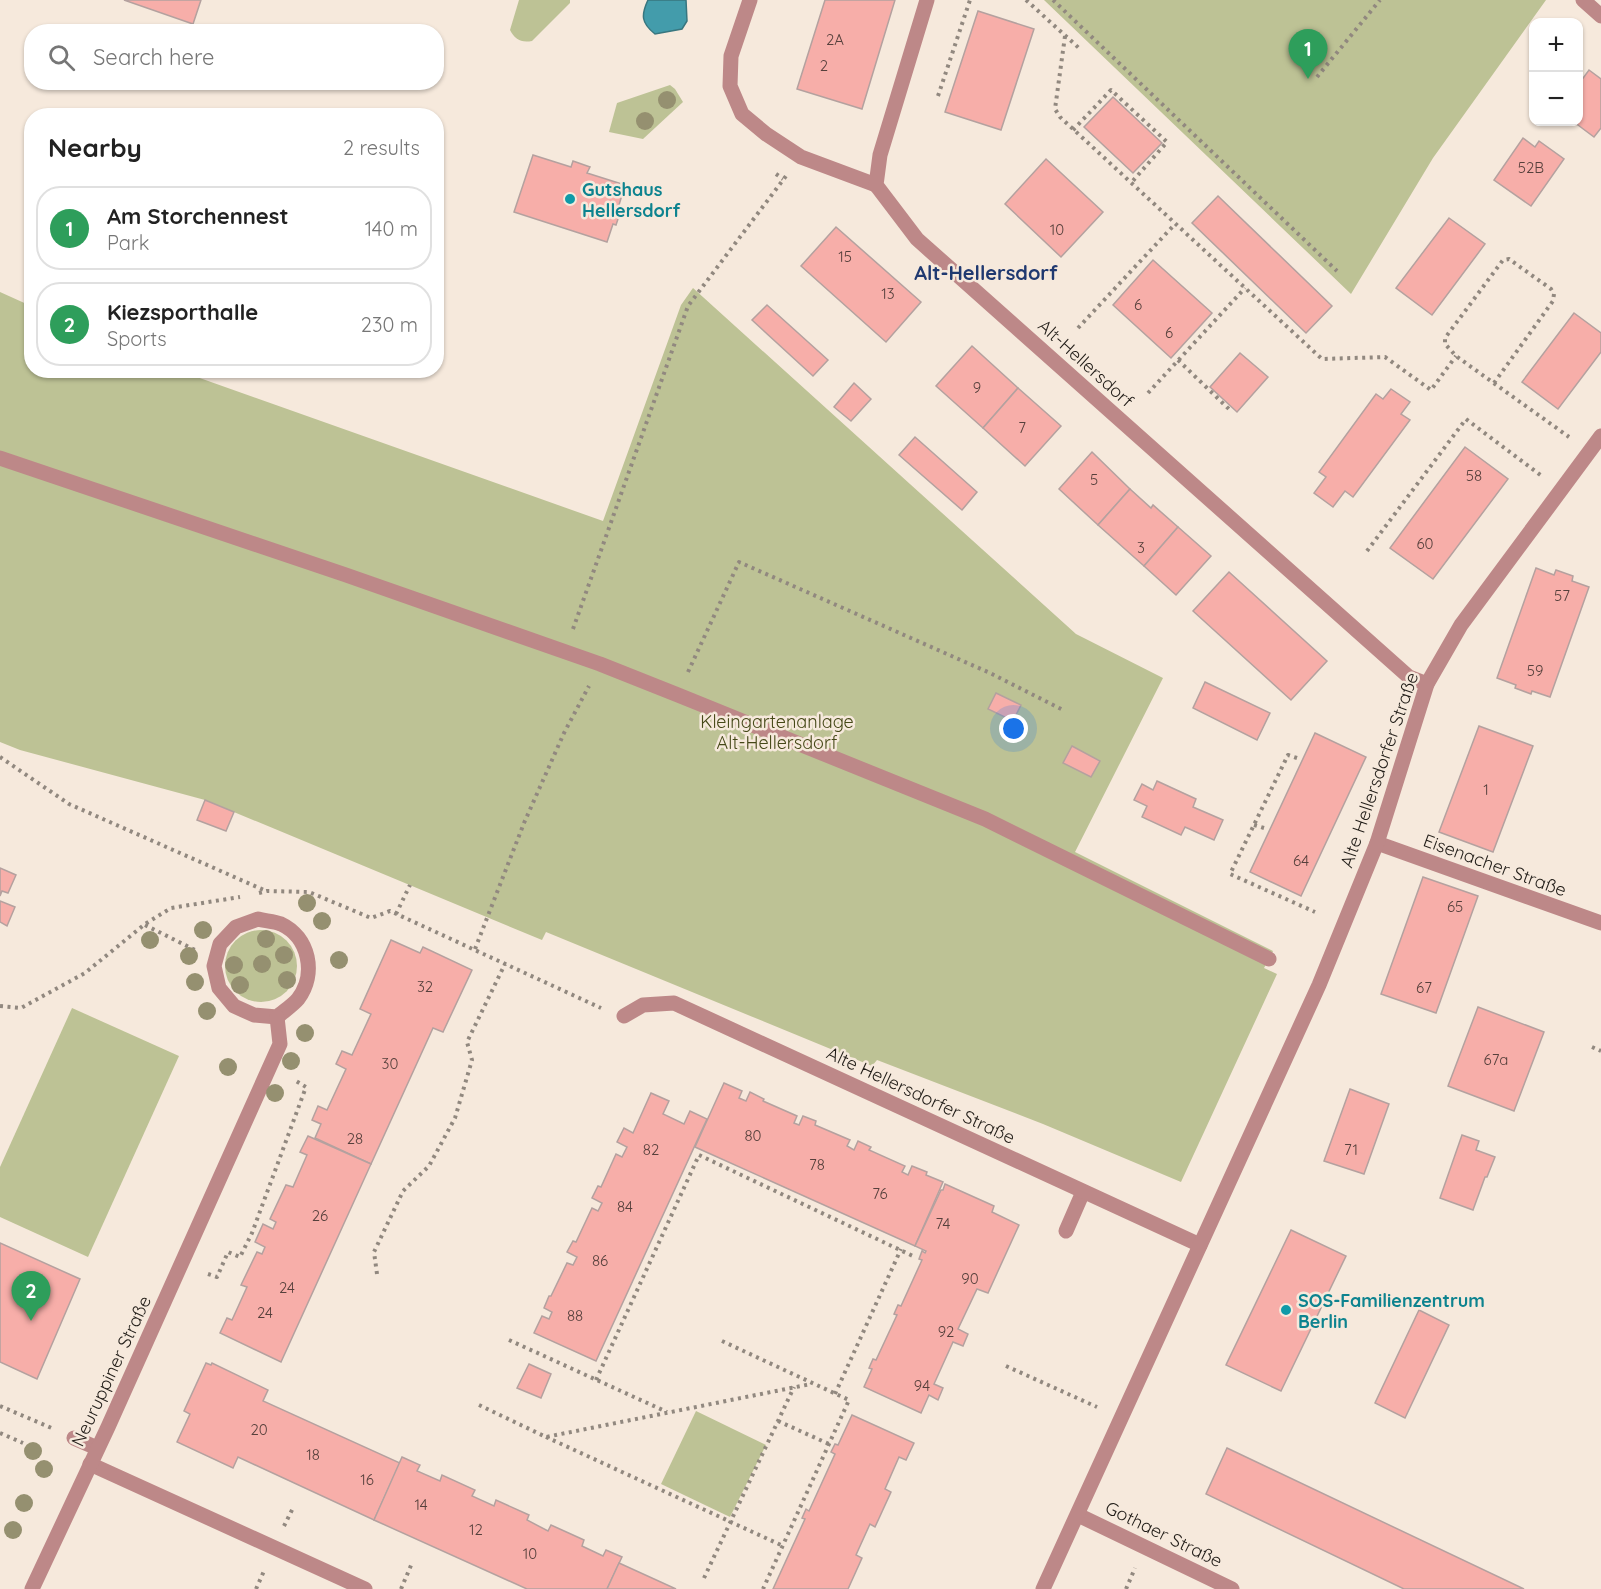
<!DOCTYPE html>
<html lang="en">
<head>
<meta charset="utf-8">
<style>
	:root { --surface:#fff; --page:#f2f2f2; --text:#222; --muted:#767676; --line:#e0e0e0; --accent:#111827 }
	body { margin:0; font-family:Quicksand,sans-serif; background:var(--page); color:var(--text) }
	.controls { position:absolute; right:18px; top:18px; display:grid; overflow:hidden; border-radius:12px; box-shadow:0 2px 4px #0004 }
	.controls button { width:54px; height:54px; display:grid; place-items:center; padding:0; border:0; border-bottom:2px solid var(--line); background:var(--surface); color:var(--text); font:30px sans-serif }
	.you { position:absolute; left:1014px; top:729px; width:21px; height:21px; margin:-15px; border:4px solid #fff; border-radius:50%; background:#1a73e8; box-shadow:0 0 0 9px #1a73e833 }
	.badge { display:grid; place-items:center; width:39px; height:39px; border-radius:50%; background:var(--accent); color:#fff; font-size:20px; font-weight:700 }
	.pin { position:absolute; translate:-50% -50px; filter:drop-shadow(0 2px 3px #0008) }
	.pin::after { content:''; position:absolute; top:32px; width:21px; height:18px; background:inherit; clip-path:polygon(0 0,100% 0,50% 100%) }
	.list { margin:0; padding:0; list-style:none }
	h2 { display:flex; justify-content:space-between; align-items:center; height:78px; margin:0; padding:0 24px; font-size:26px }
	h2 small { font-size:20px; font-weight:400; color:var(--muted) }
	.list li { display:grid; grid-template-columns:39px 1fr auto; gap:18px; align-items:center; box-sizing:border-box; height:84px; margin:0 12px 12px; padding:0 12px; border:2px solid var(--line); border-radius:24px }
	.list b { display:block; font-size:22px; white-space:nowrap }
	.list p { margin:0; font-size:20px; white-space:nowrap; color:var(--muted) }
	.list em { font-size:20px; font-style:normal; color:var(--muted) }
	.icon { flex:none; width:33px; height:33px; fill:none; stroke:currentColor; stroke-width:2; stroke-linecap:round; stroke-linejoin:round }
	.map { position:relative; flex:none; width:1601px; height:1589px; overflow:hidden }
	.search { position:absolute; background:var(--surface); box-shadow:0 2px 4px #0004; left:24px; top:24px; width:420px; height:66px; display:flex; align-items:center; gap:15px; box-sizing:border-box; padding:0 21px; border-radius:24px; color:var(--muted); font-size:22px }
	.panel { position:absolute; background:var(--surface); box-shadow:0 2px 4px #0004; left:24px; top:108px; width:420px; height:270px; border-radius:24px }
	.map>svg:first-child { display:block }
	.green { fill:#bdc295 }
	.water { fill:#439cab; stroke:#38767f; stroke-width:1.5 }
	.building { fill:#f7aea9; stroke:#b4a19f; stroke-width:1.5 }
	.lines { fill:none; stroke-linecap:round; stroke-linejoin:round }
	.path { stroke:#91887f; stroke-width:4; stroke-dasharray:3 4.5; stroke-linecap:butt }
	.service { stroke:#bd8888; stroke-width:15 }
	.minor { stroke:#bd8888; stroke-width:15 }
	.tree { fill:#959070 }
	.culture-dot { fill:#0f9aa8; stroke:#f6e9dc; stroke-width:2 }
	.labels { text-anchor:middle; dominant-baseline:central; stroke-width:5; stroke-linejoin:round; paint-order:stroke }
	.number-label { font-size:15px; fill:#56403c }
	.culture-label { font-size:18px; font-weight:bold; fill:#0d838f; stroke:#f6e9dc; text-anchor:start }
	.street-label { font-size:18px; fill:#201c17; stroke:#f6e9dc }
	.park-label { font-size:18px; fill:#454817; stroke:#f6e9dc }
	.neighbourhood-label { font-size:20px; font-weight:bold; fill:#203970; stroke:#f6e9dc }
</style>
</head>
<body>
<div class="map">
<svg width="1601" height="1589" viewBox="0 0 1601 1589">
	<rect width="100%" height="100%" fill="#f6e9dc"/>
	<!-- green -->
	<g class="green">
		<path d="M519,0H570V3L532,41C520,43 515,39 510,30Z"/>
		<polygon points="1044,0 1546,0 1433,158 1351,294"/>
		<polygon points="670,85 675,89 683,102 643,139 609,132 617,103"/>
		<polygon points="693,288 1076,634 1163,678 1075,852 1273,951 1264,968 1277,974 1181,1182 1043,1124 877,1060 872,1066 546,932 542,940 205,800 20,750 0,742 0,292 31,306 32,370 180,371 603,521 681,305"/>
		<circle cx="261" cy="966" r="36"/>
		<polygon points="72,1008 179,1056 88,1257 0,1217 0,1167"/>
		<polygon points="696,1411 766,1445 730,1517 661,1484"/>
	</g>
	<!-- water -->
	<path class="water" d="M648,0H686L687,21L682,29L655,34C641,23 641,15 648,0Z"/>
	<!-- building -->
	<g class="building">
		<polygon points="124,0 201,0 193,24"/>
		<polygon points="825,0 895,0 862,109 797,89"/>
		<polygon points="978,11 1034,29 1001,130 945,112"/>
		<polygon points="1589,70 1601,79 1601,128 1594,137 1574,122 1578,122 1578,85"/>
		<polygon points="1113,97 1162,143 1133,173 1084,127"/>
		<polygon points="1523,138 1535,147 1539,141 1564,159 1531,206 1494,180"/>
		<polygon points="533,155 571,167 573,161 590,167 587,173 625,185 616,215 619,216 616,225 613,224 607,242 514,212"/>
		<polygon points="1046,159 1103,212 1061,257 1005,204"/>
		<polygon points="1218,196 1332,306 1306,333 1192,223"/>
		<polygon points="1449,218 1485,244 1432,315 1396,288"/>
		<polygon points="836,227 921,302 886,342 801,266"/>
		<polygon points="1153,260 1212,313 1171,358 1113,305"/>
		<polygon points="767,305 828,360 813,376 752,320"/>
		<polygon points="1574,313 1601,333 1601,352 1558,409 1522,382"/>
		<polygon points="972,346 1018,388 983,428 936,386"/>
		<polygon points="1240,353 1268,377 1237,412 1210,387"/>
		<polygon points="854,383 871,399 851,421 834,407"/>
		<polygon points="1018,388 1061,426 1025,466 983,428"/>
		<polygon points="1391,389 1410,402 1401,414 1410,420 1353,497 1345,491 1333,507 1314,493 1326,477 1319,472 1376,394 1383,399"/>
		<polygon points="915,437 977,492 962,510 899,455"/>
		<polygon points="1465,447 1508,479 1433,579 1390,548"/>
		<polygon points="1092,452 1130,489 1098,525 1059,489"/>
		<polygon points="1130,489 1151,508 1153,505 1178,527 1144,566 1098,525"/>
		<polygon points="1178,527 1211,556 1176,595 1144,566"/>
		<polygon points="1536,568 1554,575 1556,570 1573,576 1572,581 1589,587 1550,697 1532,691 1531,694 1515,688 1516,685 1497,678"/>
		<polygon points="1229,572 1327,661 1291,700 1193,611"/>
		<polygon points="1205,682 1270,713 1257,740 1193,708"/>
		<polygon points="996,693 1021,705 1013,721 988,709"/>
		<polygon points="1479,726 1533,746 1493,852 1439,832"/>
		<polygon points="1315,733 1366,757 1301,896 1250,872"/>
		<polygon points="1072,746 1100,761 1091,777 1063,763"/>
		<polygon points="1157,781 1196,799 1193,807 1223,820 1214,840 1185,827 1181,835 1142,817 1147,806 1134,800 1142,784 1153,790"/>
		<polygon points="205,800 234,812 226,831 197,820"/>
		<polygon points="0,868 16,875 8,893 2,891 0,896"/>
		<polygon points="1423,877 1478,896 1436,1013 1381,994"/>
		<polygon points="0,901 15,907 7,926 0,922"/>
		<polygon points="391,940 420,953 423,947 472,970 443,1032 433,1028 371,1164 315,1138 321,1124 312,1120 318,1106 327,1110 346,1069 336,1064 342,1051 352,1055 371,1014 360,1009"/>
		<polygon points="1478,1007 1544,1032 1514,1111 1448,1086"/>
		<polygon points="724,1083 742,1091 739,1098 746,1101 750,1092 764,1099 763,1101 797,1116 794,1123 799,1125 803,1116 816,1121 815,1125 850,1140 847,1146 854,1150 858,1141 871,1147 869,1150 905,1166 902,1172 908,1175 912,1166 927,1172 926,1175 943,1182 915,1246 695,1147"/>
		<polygon points="1350,1089 1389,1104 1364,1174 1324,1161"/>
		<polygon points="651,1093 669,1101 663,1114 684,1124 690,1111 707,1119 596,1361 534,1333 542,1316 549,1319 552,1312 544,1308 549,1296 551,1296 567,1263 573,1265 577,1257 567,1252 573,1241 576,1242 592,1208 598,1211 602,1203 592,1198 598,1186 601,1187 616,1154 622,1157 627,1147 617,1142 624,1128 633,1133"/>
		<polygon points="1462,1135 1479,1141 1476,1150 1495,1157 1487,1177 1485,1177 1473,1210 1440,1198"/>
		<polygon points="308,1136 371,1164 281,1362 220,1333 227,1318 232,1320 247,1287 241,1285 257,1252 262,1254 265,1247 255,1242 263,1224 273,1229 276,1222 270,1219 286,1185 293,1187 307,1155 300,1152"/>
		<polygon points="945,1184 994,1206 992,1212 1019,1225 988,1293 977,1289 958,1329 968,1334 963,1346 953,1342 934,1384 943,1388 938,1400 929,1395 921,1413 864,1387 872,1369 869,1368 873,1359 876,1360 897,1315 894,1314 898,1305 901,1306 922,1260 919,1259 922,1251 925,1253 926,1251 915,1246 941,1190 943,1190"/>
		<polygon points="1291,1230 1346,1256 1281,1391 1226,1365"/>
		<polygon points="0,1243 80,1279 37,1379 0,1362"/>
		<polygon points="1419,1310 1449,1325 1405,1418 1375,1403"/>
		<polygon points="206,1363 211,1365 212,1363 268,1390 263,1401 400,1463 374,1520 238,1457 233,1468 177,1442 190,1414 184,1411"/>
		<polygon points="529,1364 551,1374 541,1398 517,1388"/>
		<polygon points="852,1415 914,1443 906,1460 899,1457 885,1489 891,1492 875,1527 870,1524 856,1555 862,1558 848,1589 773,1589 805,1519 802,1518 806,1509 809,1511 835,1454 831,1452 835,1444 838,1445"/>
		<polygon points="1227,1448 1524,1589 1404,1589 1206,1494"/>
		<polygon points="402,1457 420,1465 417,1471 440,1481 442,1475 475,1490 472,1496 494,1506 496,1500 529,1515 527,1520 548,1531 551,1525 584,1540 582,1546 603,1556 606,1550 622,1557 607,1589 527,1589 374,1520"/>
		<polygon points="619,1563 676,1589 607,1589"/>
	</g>
	<g class="lines">
		<!-- path -->
		<g class="path">
			<polyline points="1026,0 1080,49"/>
			<polyline points="1053,0 1337,271"/>
			<polyline points="1065,36 1055,109 1060,117 1322,359 1385,357 1431,390 1456,356"/>
			<polyline points="1317,77 1380,0"/>
			<polyline points="938,96 970,0"/>
			<polyline points="1073,130 1111,90 1167,142 1131,183"/>
			<polyline points="776,174 783,179"/>
			<polyline points="1078,328 1175,224"/>
			<polyline points="1178,360 1232,412"/>
			<polyline points="1494,383 1553,301 1554,294 1551,289 1509,259 1503,260 1445,338 1445,344 1456,356 1569,437"/>
			<polyline points="1148,393 1245,288"/>
			<polyline points="1367,551 1466,419 1543,477"/>
			<polyline points="573,629 688,306 786,176"/>
			<polyline points="688,672 739,562 990,673 1063,710"/>
			<polyline points="0,757 69,804 266,891"/>
			<polyline points="1297,758 1288,755 1230,874 1315,912"/>
			<polyline points="1254,825 1264,828"/>
			<polyline points="259,893 267,891 309,892 371,918 390,911 601,1008"/>
			<polyline points="396,914 410,885"/>
			<polyline points="145,925 195,950"/>
			<polyline points="475,949 524,823 564,733 589,686"/>
			<polyline points="0,1006 21,1008 85,973 145,924 171,908 240,897"/>
			<polyline points="1592,1047 1601,1051"/>
			<polyline points="208,1274 217,1277 228,1252 240,1257 252,1233 306,1087 296,1081"/>
			<polyline points="377,1274 374,1252 403,1191 429,1166 455,1118 472,1060 467,1042 505,964"/>
			<polyline points="509,1340 667,1412"/>
			<polyline points="722,1341 849,1400 763,1589"/>
			<polyline points="1006,1366 1097,1407"/>
			<polyline points="596,1380 699,1155 915,1257"/>
			<polyline points="835,1394 901,1249"/>
			<polyline points="479,1405 546,1437 811,1384"/>
			<polyline points="0,1406 54,1429"/>
			<polyline points="778,1421 829,1444"/>
			<polyline points="0,1433 23,1443"/>
			<polyline points="546,1437 781,1545"/>
			<polyline points="284,1526 293,1508"/>
			<polyline points="704,1578 794,1387"/>
			<polyline points="256,1589 264,1571"/>
			<polyline points="401,1589 412,1563"/>
			<polyline points="1126,1589 1135,1568"/>
		</g>
		<!-- service -->
		<g class="service">
			<polyline points="750,0 731,56 730,86 742,114 766,134 801,157 876,185"/>
			<polyline points="1583,0 1601,16"/>
			<polyline points="0,458 346,575 600,664 678,695 985,819 1269,959"/>
			<polyline points="1066,1231 1083,1192"/>
			<polyline points="74,1438 97,1448"/>
			<polyline points="1078,1515 1232,1589"/>
		</g>
		<!-- minor -->
		<g class="minor">
			<polyline points="927,0 880,155 876,185 917,239 1409,677 1427,684"/>
			<polyline points="1377,843 1601,923"/>
			<path d="M258,919C265,921 274,921 281,924C309,937 317,974 298,999C293,1005 284,1011 277,1017L254,1015L234,1006L219,988L214,966L220,944L236,927Z"/>
			<polyline points="624,1016 643,1005 674,1003 1200,1245"/>
			<polyline points="90,1464 365,1589"/>
			<polyline points="32,1589 108,1427 280,1044 277,1017"/>
			<polyline points="1043,1589 1319,985 1377,843 1427,684 1461,625 1601,436"/>
		</g>
	</g>
	<!-- trees -->
	<g class="tree">
		<circle cx="667" cy="100" r="9"/>
		<circle cx="645" cy="121" r="9"/>
		<circle cx="307" cy="903" r="9"/>
		<circle cx="322" cy="921" r="9"/>
		<circle cx="203" cy="930" r="9"/>
		<circle cx="266" cy="939" r="9"/>
		<circle cx="150" cy="940" r="9"/>
		<circle cx="284" cy="955" r="9"/>
		<circle cx="189" cy="956" r="9"/>
		<circle cx="339" cy="960" r="9"/>
		<circle cx="262" cy="964" r="9"/>
		<circle cx="234" cy="965" r="9"/>
		<circle cx="287" cy="980" r="9"/>
		<circle cx="195" cy="982" r="9"/>
		<circle cx="240" cy="985" r="9"/>
		<circle cx="207" cy="1011" r="9"/>
		<circle cx="305" cy="1033" r="9"/>
		<circle cx="291" cy="1061" r="9"/>
		<circle cx="228" cy="1067" r="9"/>
		<circle cx="275" cy="1093" r="9"/>
		<circle cx="33" cy="1451" r="9"/>
		<circle cx="44" cy="1469" r="9"/>
		<circle cx="24" cy="1503" r="9"/>
		<circle cx="13" cy="1530" r="9"/>
	</g>
	<!-- markers -->
	<g class="culture-dot">
		<circle cx="570" cy="199" r="6"/>
		<circle cx="1286" cy="1310" r="6"/>
	</g>
	<g class="labels">
		<!-- number labels -->
		<g class="number-label">
			<text x="835" y="39">2A</text>
			<text x="824" y="65">2</text>
			<text x="1531" y="167">52B</text>
			<text x="1057" y="229">10</text>
			<text x="845" y="256">15</text>
			<text x="888" y="293">13</text>
			<text x="1138" y="304">6</text>
			<text x="1169" y="332">6</text>
			<text x="977" y="387">9</text>
			<text x="1022" y="427">7</text>
			<text x="1474" y="475">58</text>
			<text x="1094" y="479">5</text>
			<text x="1425" y="543">60</text>
			<text x="1141" y="547">3</text>
			<text x="1562" y="595">57</text>
			<text x="1535" y="670">59</text>
			<text x="1486" y="789">1</text>
			<text x="1301" y="860">64</text>
			<text x="1455" y="906">65</text>
			<text x="425" y="986">32</text>
			<text x="1424" y="987">67</text>
			<text x="1496" y="1059">67a</text>
			<text x="390" y="1063">30</text>
			<text x="753" y="1135">80</text>
			<text x="355" y="1138">28</text>
			<text x="651" y="1149">82</text>
			<text x="1351" y="1149">71</text>
			<text x="817" y="1164">78</text>
			<text x="880" y="1193">76</text>
			<text x="625" y="1206">84</text>
			<text x="320" y="1215">26</text>
			<text x="943" y="1223">74</text>
			<text x="600" y="1260">86</text>
			<text x="970" y="1278">90</text>
			<text x="287" y="1287">24</text>
			<text x="265" y="1312">24</text>
			<text x="575" y="1315">88</text>
			<text x="946" y="1331">92</text>
			<text x="922" y="1385">94</text>
			<text x="259" y="1429">20</text>
			<text x="313" y="1454">18</text>
			<text x="367" y="1479">16</text>
			<text x="421" y="1504">14</text>
			<text x="476" y="1529">12</text>
			<text x="530" y="1553">10</text>
		</g>
		<!-- culture labels -->
		<g class="culture-label">
			<text x="582" y="189">Gutshaus<tspan x="582" dy="21">Hellersdorf</tspan></text>
			<text x="1298" y="1300">SOS-Familienzentrum<tspan x="1298" dy="21">Berlin</tspan></text>
		</g>
		<!-- street labels -->
		<g class="street-label">
			<text transform="translate(1086 363) rotate(42)">Alt-Hellersdorf</text>
			<text transform="translate(1379 770) rotate(-71)">Alte Hellersdorfer Straße</text>
			<text transform="translate(1495 865) rotate(20)">Eisenacher Straße</text>
			<text transform="translate(921 1095) rotate(25)">Alte Hellersdorfer Straße</text>
			<text transform="translate(111 1371) rotate(-65)">Neuruppiner Straße</text>
			<text transform="translate(1164 1534) rotate(26)">Gothaer Straße</text>
		</g>
		<!-- park labels -->
		<g class="park-label">
			<text x="777" y="721">Kleingartenanlage<tspan x="777" dy="21">Alt-Hellersdorf</tspan></text>
		</g>
		<!-- neighbourhood labels -->
		<g class="neighbourhood-label">
			<text x="986" y="272">Alt-Hellersdorf</text>
		</g>
	</g>
</svg>
<div class="controls">
<button>+</button>
<button>−</button>
</div>
<div class="you"></div>
<div class="pin badge" style="left:1308px;top:79px;background:#2e9e5b">1</div>
<div class="pin badge" style="left:31px;top:1321px;background:#2e9e5b">2</div>
<div class="search"><svg class="icon" aria-label="search" viewBox="0 0 24 24"><circle cx="10" cy="10" r="6"/><path d="M15 15l6 6"/></svg>Search here</div>
<section class="panel">
<h2>Nearby<small>2 results</small></h2>
<ul class="list">
<li><span class="badge" style="background:#2e9e5b">1</span><div><b>Am Storchennest</b><p>Park</p></div><em>140 m</em></li>
<li><span class="badge" style="background:#2e9e5b">2</span><div><b>Kiezsporthalle</b><p>Sports</p></div><em>230 m</em></li>
</ul>
</section>
</div>
</body>
</html>
